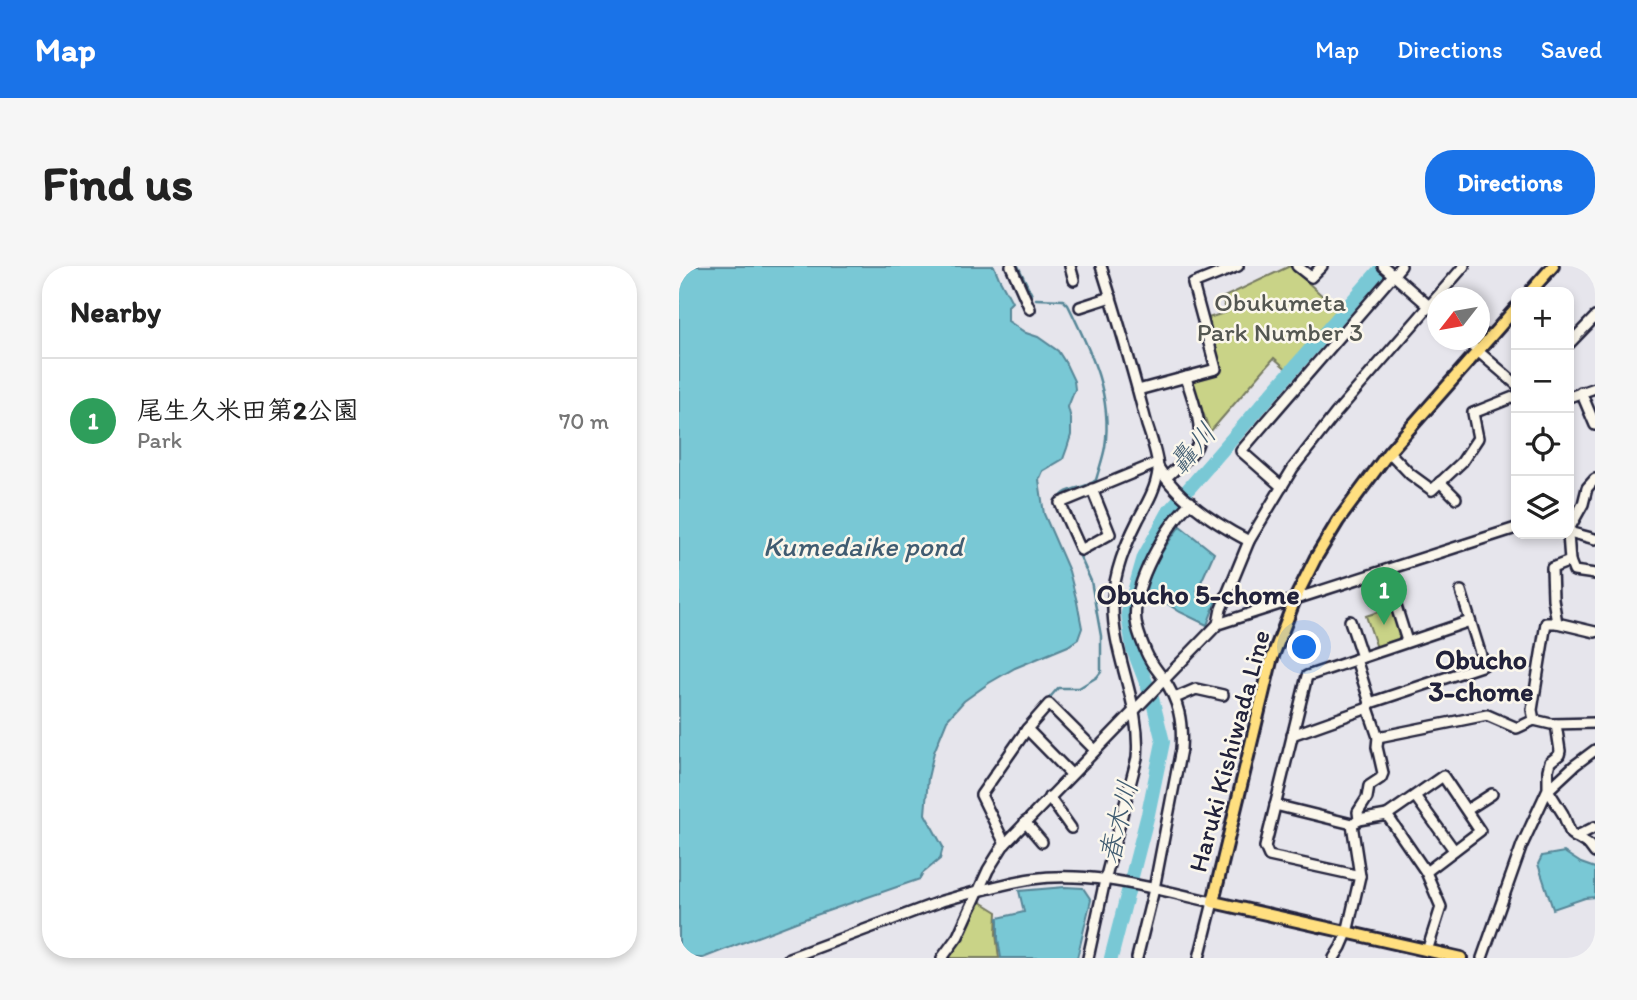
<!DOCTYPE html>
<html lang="en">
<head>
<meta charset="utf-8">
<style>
	:root { --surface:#fff; --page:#f6f6f6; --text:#222; --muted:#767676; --line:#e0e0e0; --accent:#1a73e8 }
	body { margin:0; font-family:Itim,"Klee One",sans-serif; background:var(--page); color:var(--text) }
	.controls { position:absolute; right:21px; top:21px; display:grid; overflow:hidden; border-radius:14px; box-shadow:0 4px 10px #0003 }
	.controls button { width:63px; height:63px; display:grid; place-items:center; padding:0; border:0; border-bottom:2px solid var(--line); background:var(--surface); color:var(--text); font:35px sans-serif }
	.compass { position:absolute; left:748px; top:21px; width:63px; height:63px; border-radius:50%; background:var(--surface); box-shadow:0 4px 10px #0003; rotate:239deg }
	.you { position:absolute; left:626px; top:382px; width:24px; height:24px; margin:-18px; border:5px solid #fff; border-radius:50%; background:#1a73e8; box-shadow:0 0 0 10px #1a73e833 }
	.badge { display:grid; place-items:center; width:46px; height:46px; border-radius:50%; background:var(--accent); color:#fff; font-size:23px; font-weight:700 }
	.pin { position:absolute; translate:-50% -58px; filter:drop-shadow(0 2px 4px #0008) }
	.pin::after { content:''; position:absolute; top:37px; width:24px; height:21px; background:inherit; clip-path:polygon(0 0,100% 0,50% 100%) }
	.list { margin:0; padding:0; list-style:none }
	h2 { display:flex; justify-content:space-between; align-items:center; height:91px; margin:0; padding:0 28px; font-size:30px }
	h2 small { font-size:23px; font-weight:400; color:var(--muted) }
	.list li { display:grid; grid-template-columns:46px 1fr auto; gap:21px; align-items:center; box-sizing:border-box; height:126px; padding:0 28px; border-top:2px solid var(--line) }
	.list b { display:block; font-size:26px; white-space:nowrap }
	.list p { margin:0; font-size:23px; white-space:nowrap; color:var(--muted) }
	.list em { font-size:23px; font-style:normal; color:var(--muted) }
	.icon { flex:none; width:38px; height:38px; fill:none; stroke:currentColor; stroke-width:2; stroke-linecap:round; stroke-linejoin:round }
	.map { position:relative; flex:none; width:916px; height:692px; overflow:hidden; border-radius:28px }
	header { display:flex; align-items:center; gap:42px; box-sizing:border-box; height:98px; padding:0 35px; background:var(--accent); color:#fff }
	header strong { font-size:33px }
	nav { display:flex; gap:38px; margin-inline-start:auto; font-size:24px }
	.intro { display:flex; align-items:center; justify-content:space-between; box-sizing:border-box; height:168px; padding:0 42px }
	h1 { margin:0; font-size:49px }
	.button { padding:18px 32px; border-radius:28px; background:var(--accent); color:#fff; font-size:24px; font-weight:700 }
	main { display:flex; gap:42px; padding:0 42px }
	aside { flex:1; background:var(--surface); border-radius:28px; box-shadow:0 4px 10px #0003 }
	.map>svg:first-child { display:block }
	.green { fill:#c9d387; stroke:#767a61; stroke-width:2 }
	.water { fill:#79c8d5; stroke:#568697; stroke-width:2 }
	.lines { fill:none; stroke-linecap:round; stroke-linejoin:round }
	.stream { stroke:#568697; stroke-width:2.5 }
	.river { stroke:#79c8d5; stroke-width:14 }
	.minor-casing { stroke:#22223b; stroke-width:14 }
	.major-casing { stroke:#22223b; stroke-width:16 }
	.minor { stroke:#fbf7ec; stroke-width:9 }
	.major { stroke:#ffdf80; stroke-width:10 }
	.labels { text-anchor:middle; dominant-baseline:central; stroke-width:5; stroke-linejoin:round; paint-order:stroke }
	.park-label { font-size:26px; fill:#545752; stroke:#fbf7ec }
	.street-label { font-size:26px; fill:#22223b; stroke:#fbf7ec }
	.water-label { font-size:28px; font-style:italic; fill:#405c71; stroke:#fbf7ec }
	.neighbourhood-label { font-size:28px; font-weight:bold; fill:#22223b; stroke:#fbf7ec }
</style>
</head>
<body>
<header>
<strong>Map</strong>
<nav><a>Map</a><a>Directions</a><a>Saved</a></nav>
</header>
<div class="intro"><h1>Find us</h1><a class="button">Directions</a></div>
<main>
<aside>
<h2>Nearby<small></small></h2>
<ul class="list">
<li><span class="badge" style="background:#2e9e5b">1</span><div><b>尾生久米田第2公園</b><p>Park</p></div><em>70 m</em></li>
</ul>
</aside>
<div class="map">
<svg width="916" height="692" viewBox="0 0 916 692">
	<rect width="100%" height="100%" fill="#e6e5ec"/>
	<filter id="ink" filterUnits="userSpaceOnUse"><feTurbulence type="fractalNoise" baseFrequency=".0143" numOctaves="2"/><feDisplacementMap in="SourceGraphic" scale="14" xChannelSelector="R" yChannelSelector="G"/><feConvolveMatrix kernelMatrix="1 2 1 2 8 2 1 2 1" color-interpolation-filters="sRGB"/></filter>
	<g filter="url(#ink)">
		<!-- green -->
		<g class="green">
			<polygon points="611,0 662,47 610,105 595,92 531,166 511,110 540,105 523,54 548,46 543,32"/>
			<polygon points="714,341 723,369 721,374 698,382 687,350"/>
			<polygon points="302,636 318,646 317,668 320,692 267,692 278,678"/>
		</g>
		<!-- water -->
		<g class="water">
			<polygon points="0,0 315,0 320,12 333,36 329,40 329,55 347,67 359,71 379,85 386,96 395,115 396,123 389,141 392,153 392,169 388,182 384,193 364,205 360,214 365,248 390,305 398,336 403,362 399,373 389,380 336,402 310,417 285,435 268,454 255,486 249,512 246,548 264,581 261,593 243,608 241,613 117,656 24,692 0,692"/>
			<path d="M501,260L535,287L518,325L537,335L528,359L501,346L467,324C472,301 487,279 501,260Z"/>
			<polygon points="885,586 902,597 916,602 916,631 906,632 874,643 859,598 863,590"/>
			<polygon points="386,621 404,622 412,634 398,692 322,692 319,673 319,652 345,646 340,625"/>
		</g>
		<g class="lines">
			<!-- stream -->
			<g class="stream">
				<polyline points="339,0 353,29"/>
				<path d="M357,33L384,34L389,39C411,84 434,129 426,181C424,192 420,203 417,214C406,224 386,220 380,234"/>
				<polyline points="715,307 730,301"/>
				<polyline points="651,327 694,313"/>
				<polyline points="366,437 379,422 400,422 418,411 422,406 422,370 412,315 399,286"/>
				<polyline points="347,458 356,447"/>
				<polyline points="350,472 377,499"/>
			</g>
			<!-- river -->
			<polyline class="river" points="432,692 469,548 484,476 473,432 454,383 449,347 465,291 491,244 704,0"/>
			<defs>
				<g id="minor">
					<polyline points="332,0 351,43"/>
					<polyline points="391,0 395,14"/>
					<polyline points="618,0 632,11 643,0"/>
					<polyline points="704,0 758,47"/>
					<polyline points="401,41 432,31"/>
					<polyline points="786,74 837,118"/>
					<polyline points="890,78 916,51"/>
					<polyline points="459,124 537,103 514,18 559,0"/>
					<polyline points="902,126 916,159"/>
					<polyline points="890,131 916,122"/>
					<polyline points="710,186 731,208 753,224 783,196 799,172 794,147 837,130"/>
					<path d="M479,201C499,233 537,258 570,275"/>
					<path d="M487,212C496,203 507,195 515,185C529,167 512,131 507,111"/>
					<polyline points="761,216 777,232"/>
					<polyline points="603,221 562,185 722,0"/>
					<polyline points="413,223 431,268 402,284 381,237 478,197"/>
					<polyline points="890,263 904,238 908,222 916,213"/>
					<polyline points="890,266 916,273"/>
					<polyline points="889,268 891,295 895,305 916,308"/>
					<polyline points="706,305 728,375"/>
					<polyline points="671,355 683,391"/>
					<polyline points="878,357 874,333 873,302 891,295"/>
					<polyline points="539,358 542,343 570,275 614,202 657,147 785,0"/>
					<polyline points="677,393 691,437 805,399 782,325"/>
					<polyline points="496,432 517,423 544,429"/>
					<polyline points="855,454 853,444 867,357 878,357 916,366"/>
					<polyline points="877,458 881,485 880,489 871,496 869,504 869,524 884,548 892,568 910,579 916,587"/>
					<polyline points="613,469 689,442"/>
					<polyline points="699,471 808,449 838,462 855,454 872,458 916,457"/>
					<polyline points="392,508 348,463 370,438 416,484"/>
					<polyline points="736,530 775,584"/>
					<polyline points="370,531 392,562"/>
					<polyline points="596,539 673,558 681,610 668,667 662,681 655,692"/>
					<polyline points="788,544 813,528"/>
					<polyline points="708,549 764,510 801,565 747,606"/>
					<polyline points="680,554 708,549 747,606 762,641 748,685"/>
					<polyline points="346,556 363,576"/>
					<polyline points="677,556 680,554 679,546 688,532 690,520 702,512 704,507 698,481 699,471 689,442 691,437"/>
					<polyline points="896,571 916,561"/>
					<polyline points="326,578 302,529 348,463"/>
					<polyline points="681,610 590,590 586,581 628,410 791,355"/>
					<path d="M110,692L263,635C292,627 322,618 352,613C414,604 475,623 534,636L520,692"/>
					<polyline points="263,692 279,670 309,604 324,580 539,358 837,262"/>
					<path d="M409,692L426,614L458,492C463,437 432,389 434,335C435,306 446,280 459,254C467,239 477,223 479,205C480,193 472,171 468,159C454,105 439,53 422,0"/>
					<path d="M458,692L475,623L502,483C504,456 500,435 484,412C478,404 471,396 467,386C463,376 458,365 457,355C452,320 487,260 512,236"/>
					<polyline points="803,692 843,579 868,525 896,499 916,484"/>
				</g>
				<g id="major">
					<polyline points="851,26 874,0"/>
					<polyline points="782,692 534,636 592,395 616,333 636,293 659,255 710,186 837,42"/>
				</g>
			</defs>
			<!-- minor casing -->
			<use href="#minor" class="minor-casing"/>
			<!-- major casing -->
			<use href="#major" class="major-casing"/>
			<!-- minor -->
			<use href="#minor" class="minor"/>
			<!-- major -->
			<use href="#major" class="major"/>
		</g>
	</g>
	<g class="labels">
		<!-- park labels -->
		<g class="park-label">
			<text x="601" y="36">Obukumeta<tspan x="601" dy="30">Park Number 3</tspan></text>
		</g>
		<!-- street labels -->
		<g class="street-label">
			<text transform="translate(550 485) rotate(-75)">Haruki Kishiwada Line</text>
		</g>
		<!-- water labels -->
		<g class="water-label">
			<text transform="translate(513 182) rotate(-49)">轟川</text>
			<text x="184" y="280">Kumedaike pond</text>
			<text transform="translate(439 556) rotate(-76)">春木川</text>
		</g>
		<!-- neighbourhood labels -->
		<g class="neighbourhood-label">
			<text x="519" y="328">Obucho 5-chome</text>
			<text x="802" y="393">Obucho<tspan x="802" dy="32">3-chome</tspan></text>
		</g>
	</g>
</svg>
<div class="controls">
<button>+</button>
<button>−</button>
<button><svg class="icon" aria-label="locate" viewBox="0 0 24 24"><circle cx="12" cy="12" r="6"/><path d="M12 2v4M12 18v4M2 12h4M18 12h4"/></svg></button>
<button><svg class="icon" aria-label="layers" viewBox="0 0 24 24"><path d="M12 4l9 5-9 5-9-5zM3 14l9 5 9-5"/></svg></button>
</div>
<svg class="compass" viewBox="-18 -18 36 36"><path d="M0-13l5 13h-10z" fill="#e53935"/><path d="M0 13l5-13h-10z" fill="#767676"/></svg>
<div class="you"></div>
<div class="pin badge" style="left:705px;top:359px;background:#2e9e5b">1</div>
</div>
</main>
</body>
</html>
